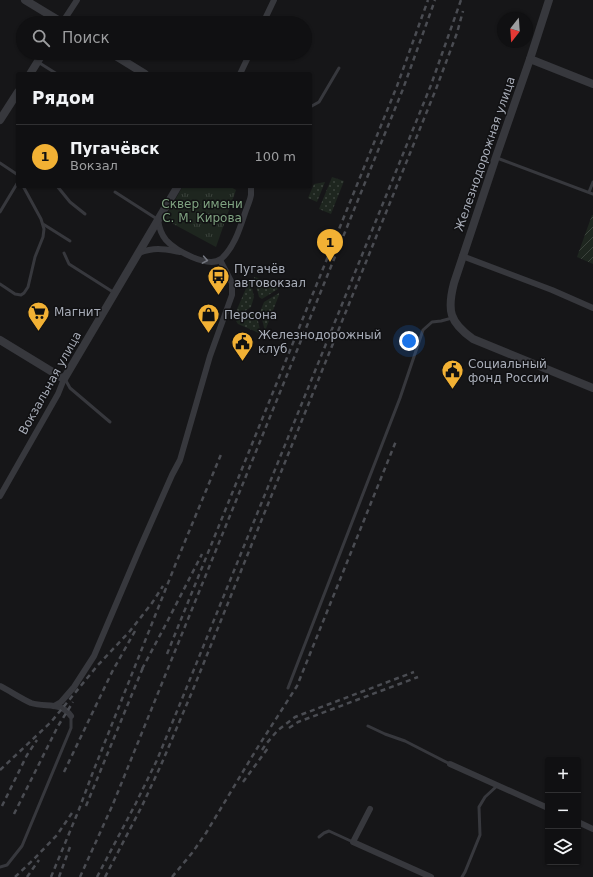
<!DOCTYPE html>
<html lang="ru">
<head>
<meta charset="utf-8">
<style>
	:root { --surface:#101012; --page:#1e1e20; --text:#f1f3f6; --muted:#9c9d9f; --line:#303032; --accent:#f2b134 }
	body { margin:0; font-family:"DejaVu Sans",sans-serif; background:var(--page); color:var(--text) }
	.controls { position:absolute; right:12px; bottom:12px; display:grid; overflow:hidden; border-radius:4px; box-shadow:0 1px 3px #0004 }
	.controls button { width:36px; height:36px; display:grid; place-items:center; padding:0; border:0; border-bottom:1px solid var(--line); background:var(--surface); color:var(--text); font:20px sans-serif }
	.compass { position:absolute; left:497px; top:12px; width:36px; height:36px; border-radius:50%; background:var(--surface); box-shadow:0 1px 3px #0004; rotate:197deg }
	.you { position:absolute; left:409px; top:341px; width:14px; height:14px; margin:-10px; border:3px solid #fff; border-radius:50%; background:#1a73e8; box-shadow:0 0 0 6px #1a73e833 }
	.badge { display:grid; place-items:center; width:26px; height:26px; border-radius:50%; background:var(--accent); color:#111; font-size:13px; font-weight:700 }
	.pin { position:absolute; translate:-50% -33px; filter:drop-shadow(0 1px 2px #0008) }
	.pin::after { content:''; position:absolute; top:21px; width:14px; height:12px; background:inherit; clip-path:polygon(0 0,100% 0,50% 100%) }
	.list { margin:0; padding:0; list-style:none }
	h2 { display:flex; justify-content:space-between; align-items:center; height:52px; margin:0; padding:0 16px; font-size:17px }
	h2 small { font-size:13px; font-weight:400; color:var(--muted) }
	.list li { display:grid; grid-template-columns:26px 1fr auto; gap:12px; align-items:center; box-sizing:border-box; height:64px; padding:0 16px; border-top:1px solid var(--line) }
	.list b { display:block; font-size:15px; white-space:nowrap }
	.list p { margin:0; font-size:13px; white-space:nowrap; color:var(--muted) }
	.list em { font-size:13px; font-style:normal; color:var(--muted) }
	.icon { flex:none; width:22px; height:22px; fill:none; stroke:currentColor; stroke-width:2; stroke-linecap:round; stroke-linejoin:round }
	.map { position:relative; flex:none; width:593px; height:877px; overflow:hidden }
	.search { position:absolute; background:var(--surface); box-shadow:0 1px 3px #0004; left:16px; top:16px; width:296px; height:44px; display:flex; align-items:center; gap:10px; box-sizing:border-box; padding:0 14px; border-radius:22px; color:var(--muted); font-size:15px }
	.panel { position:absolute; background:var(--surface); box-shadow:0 1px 3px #0004; left:16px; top:72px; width:296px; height:116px; border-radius:4px }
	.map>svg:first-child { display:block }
	.grass { fill:url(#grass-dots) }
	.park { fill:url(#park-tufts) }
	.garden { fill:url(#garden-furrows) }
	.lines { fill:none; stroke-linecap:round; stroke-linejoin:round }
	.service { stroke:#37383d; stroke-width:3 }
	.minor { stroke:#37383d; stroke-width:6 }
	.tertiary { stroke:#37383d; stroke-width:8 }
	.rail { stroke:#4a4c52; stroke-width:2.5; stroke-dasharray:5 4; stroke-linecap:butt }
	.oneway { stroke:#757881 }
	.labels { text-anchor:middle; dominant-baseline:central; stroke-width:3; stroke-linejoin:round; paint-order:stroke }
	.street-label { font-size:12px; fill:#a8adb8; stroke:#111113 }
	.park-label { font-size:12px; fill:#7fa381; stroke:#111113 }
	.poi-label { font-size:12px; fill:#a8adb8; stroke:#111113; text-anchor:start }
</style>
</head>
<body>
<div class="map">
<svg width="593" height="877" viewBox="0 0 593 877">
	<defs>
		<pattern id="grass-dots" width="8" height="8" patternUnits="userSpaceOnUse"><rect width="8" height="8" fill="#1e261f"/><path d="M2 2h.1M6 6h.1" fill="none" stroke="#3c433d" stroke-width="1.8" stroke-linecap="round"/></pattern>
		<pattern id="park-tufts" width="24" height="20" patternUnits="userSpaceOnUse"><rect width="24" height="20" fill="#1e261f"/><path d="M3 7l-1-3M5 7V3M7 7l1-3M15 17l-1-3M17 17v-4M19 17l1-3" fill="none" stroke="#3c433d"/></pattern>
		<pattern id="garden-furrows" width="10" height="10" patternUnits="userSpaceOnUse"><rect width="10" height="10" fill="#1e261f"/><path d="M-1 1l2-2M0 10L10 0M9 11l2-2" fill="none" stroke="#3c433d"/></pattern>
	</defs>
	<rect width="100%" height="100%" fill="#161618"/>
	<!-- grass -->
	<g class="grass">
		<polygon points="332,177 344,181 331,214 319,209"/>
		<polygon points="325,182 317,202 308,198 314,184"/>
		<polygon points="254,277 255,277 275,284 278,289 262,299 259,297"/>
		<polygon points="250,279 254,297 251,307 235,318 235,314"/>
		<polygon points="279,293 279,295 265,331 260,312 264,302"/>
		<polygon points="253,311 256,312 261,334 238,324 236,321"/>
	</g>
	<!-- park -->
	<polygon class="park" points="183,186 229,186 236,190 216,247 166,220 167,214"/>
	<!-- garden -->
	<polygon class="garden" points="592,215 593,215 593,264 577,257"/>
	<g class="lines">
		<!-- service -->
		<g class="service">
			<polyline points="38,62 57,74"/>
			<polyline points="310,107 319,102 339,68"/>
			<polyline points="497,158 593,194"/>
			<polyline points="0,163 18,175"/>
			<polyline points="57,186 70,202 85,214"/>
			<polyline points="115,192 157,219"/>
			<polyline points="589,192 593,182"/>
			<polyline points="0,212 18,182"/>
			<polyline points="43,224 70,241"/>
			<polyline points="64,253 69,264 113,292"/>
			<polyline points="0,284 15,294 21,295 24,293 28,287 35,257 43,237 44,229 41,219 23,186"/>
			<polyline points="65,379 70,388 110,422"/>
			<polyline points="288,688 400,398 423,330 432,322 441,321 452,318"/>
			<polyline points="368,726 385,734 405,741 450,764"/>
			<polyline points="319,837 324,833 329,831 353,842"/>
			<polyline points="0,867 7,865 22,846 71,728 71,716"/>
			<polyline points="462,877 465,872 480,835 479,807 485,797 498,785"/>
		</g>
		<!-- minor -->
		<g class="minor">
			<polyline points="62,23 77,0"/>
			<polyline points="263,23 274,0"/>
			<polyline points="240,74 250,53"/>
			<path d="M158,220C159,227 161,234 166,240C175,250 208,269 221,259C234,248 240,228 245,213C247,207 250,201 251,195C251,192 251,189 251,186"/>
			<path d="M139,253C155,247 163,249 180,252"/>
			<polyline points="462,256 552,290 593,308"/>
			<polyline points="0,496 58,394 64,379"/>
			<path d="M0,686C10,691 20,698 31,703C46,708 60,701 71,716"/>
			<polyline points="54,706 61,702 74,687 94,656 139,550 172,475 180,460 210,356 232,295 232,283 220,260"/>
			<polyline points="450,764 548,808"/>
			<polyline points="370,809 353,842 431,877"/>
			<polyline points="578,822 593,829"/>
		</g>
		<!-- tertiary -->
		<g class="tertiary">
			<polyline points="25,0 63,23"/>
			<path d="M549,0L530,59L496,157L454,283C447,310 449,322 473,339L593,388"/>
			<polyline points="111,53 145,74"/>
			<polyline points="530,59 593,84"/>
			<polyline points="30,74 43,53"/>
			<polyline points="0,120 18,92"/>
			<polyline points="0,340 64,379 178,186"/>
		</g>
		<!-- rail -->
		<g class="rail">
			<polyline points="167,654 397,86 428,0"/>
			<polyline points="142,669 166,624 202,554"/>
			<polyline points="289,728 298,722 418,677"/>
			<polyline points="262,750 266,744 278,730 295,717 414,672"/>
			<polyline points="0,770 51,722 98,665 130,631 152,603 163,586"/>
			<polyline points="64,772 112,672 135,631"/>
			<polyline points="243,782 268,748"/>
			<polyline points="2,806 27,755 37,740"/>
			<polyline points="86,806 144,665"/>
			<polyline points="14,814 58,726 73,702"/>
			<polyline points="15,877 33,860 57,835 74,810"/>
			<polyline points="27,877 39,860"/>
			<polyline points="51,877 78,812 93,772 176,563 222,452"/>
			<polyline points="59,877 70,847"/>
			<polyline points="80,877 113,804 403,89 435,0"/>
			<polyline points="97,877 136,803 157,760 184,694 431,85 461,0"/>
			<polyline points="105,877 142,806 161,765 192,692 436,89 457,33 463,11"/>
			<polyline points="172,877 192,853 206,833 256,750 297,686 396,441"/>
		</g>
	</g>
	<!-- one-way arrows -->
	<defs><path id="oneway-chevron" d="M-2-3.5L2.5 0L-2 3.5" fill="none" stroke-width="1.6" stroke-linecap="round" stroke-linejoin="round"/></defs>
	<use class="oneway" href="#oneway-chevron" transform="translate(205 260) rotate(10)"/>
	<!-- icons -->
	<defs>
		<symbol id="bus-pin" viewBox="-11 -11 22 30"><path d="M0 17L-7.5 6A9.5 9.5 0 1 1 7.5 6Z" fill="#f2b134" stroke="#111113"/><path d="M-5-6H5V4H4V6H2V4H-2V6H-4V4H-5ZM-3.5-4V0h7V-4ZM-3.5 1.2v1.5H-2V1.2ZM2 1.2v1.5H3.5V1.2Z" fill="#111"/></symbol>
		<symbol id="supermarket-pin" viewBox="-11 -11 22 30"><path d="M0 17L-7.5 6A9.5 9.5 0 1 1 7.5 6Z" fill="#f2b134" stroke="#111113"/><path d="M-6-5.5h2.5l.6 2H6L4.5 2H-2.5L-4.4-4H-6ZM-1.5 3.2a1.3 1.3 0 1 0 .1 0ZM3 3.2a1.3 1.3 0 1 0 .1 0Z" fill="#111"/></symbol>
		<symbol id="shop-pin" viewBox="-11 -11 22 30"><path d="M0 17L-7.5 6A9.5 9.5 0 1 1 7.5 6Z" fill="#f2b134" stroke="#111113"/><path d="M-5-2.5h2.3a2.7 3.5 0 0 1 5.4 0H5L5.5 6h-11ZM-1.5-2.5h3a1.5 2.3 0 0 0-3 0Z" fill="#111"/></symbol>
		<symbol id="civic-pin" viewBox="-11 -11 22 30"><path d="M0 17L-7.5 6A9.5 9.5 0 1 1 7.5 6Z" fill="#f2b134" stroke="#111113"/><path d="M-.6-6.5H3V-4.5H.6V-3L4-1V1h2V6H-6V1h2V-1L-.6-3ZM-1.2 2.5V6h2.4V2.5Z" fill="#111"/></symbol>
	</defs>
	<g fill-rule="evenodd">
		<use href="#bus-pin" x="206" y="264" width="25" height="34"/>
		<use href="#supermarket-pin" x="26" y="300" width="25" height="34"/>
		<use href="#shop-pin" x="196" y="302" width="25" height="34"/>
		<use href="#civic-pin" x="230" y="330" width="25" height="34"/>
		<use href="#civic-pin" x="440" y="358" width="25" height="34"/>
	</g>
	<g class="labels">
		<!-- street labels -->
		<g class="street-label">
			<text transform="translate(485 154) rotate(-71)">Железнодорожная улица</text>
			<text transform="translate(50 383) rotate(-61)">Вокзальная улица</text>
		</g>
		<!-- park labels -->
		<g class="park-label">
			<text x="202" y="204">Сквер имени<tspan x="202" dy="14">С. М. Кирова</tspan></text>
		</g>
		<!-- poi labels -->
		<g class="poi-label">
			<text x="234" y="269">Пугачёв<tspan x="234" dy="14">автовокзал</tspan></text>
			<text x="54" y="312">Магнит</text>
			<text x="224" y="315">Персона</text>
			<text x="258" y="335">Железнодорожный<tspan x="258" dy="14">клуб</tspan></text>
			<text x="468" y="364">Социальный<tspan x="468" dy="14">фонд России</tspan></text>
		</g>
	</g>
</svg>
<div class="controls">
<button>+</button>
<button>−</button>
<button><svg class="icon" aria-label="layers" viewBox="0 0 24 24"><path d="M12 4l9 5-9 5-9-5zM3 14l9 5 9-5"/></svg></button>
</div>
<svg class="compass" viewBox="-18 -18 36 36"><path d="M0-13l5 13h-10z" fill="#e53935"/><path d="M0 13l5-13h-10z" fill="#9c9d9f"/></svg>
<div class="you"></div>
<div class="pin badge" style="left:330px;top:262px">1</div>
<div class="search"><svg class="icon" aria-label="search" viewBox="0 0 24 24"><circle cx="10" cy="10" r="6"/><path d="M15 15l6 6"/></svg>Поиск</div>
<section class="panel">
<h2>Рядом<small></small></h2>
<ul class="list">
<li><span class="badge">1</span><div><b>Пугачёвск</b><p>Вокзал</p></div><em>100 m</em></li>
</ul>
</section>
</div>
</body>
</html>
